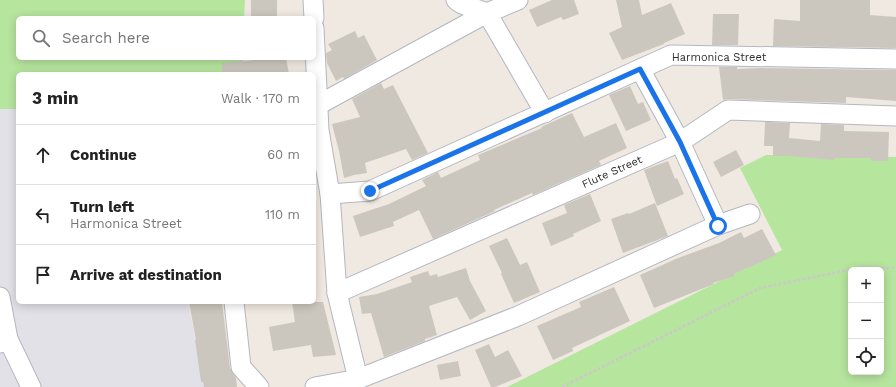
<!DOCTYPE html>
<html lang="en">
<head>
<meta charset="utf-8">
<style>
	:root { --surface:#fff; --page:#f2f2f2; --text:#222; --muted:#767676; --line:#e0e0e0 }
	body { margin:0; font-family:"Work Sans",sans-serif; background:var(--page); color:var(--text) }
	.controls { position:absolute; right:12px; bottom:12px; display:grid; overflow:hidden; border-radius:6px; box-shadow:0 2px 10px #0003 }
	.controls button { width:36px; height:36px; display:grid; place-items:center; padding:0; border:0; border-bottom:1px solid var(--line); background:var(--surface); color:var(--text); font:20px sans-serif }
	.stop { position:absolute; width:12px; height:12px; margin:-9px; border:3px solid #1a73e8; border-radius:50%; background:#fff }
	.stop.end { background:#1a73e8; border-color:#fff; box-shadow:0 1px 4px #0008 }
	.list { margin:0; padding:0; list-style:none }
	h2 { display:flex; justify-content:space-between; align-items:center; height:52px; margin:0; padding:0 16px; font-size:17px }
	h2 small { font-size:13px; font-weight:400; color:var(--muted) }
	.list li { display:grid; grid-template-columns:26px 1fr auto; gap:12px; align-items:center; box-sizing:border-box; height:60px; padding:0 16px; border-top:1px solid var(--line) }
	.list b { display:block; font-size:15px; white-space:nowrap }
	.list p { margin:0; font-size:13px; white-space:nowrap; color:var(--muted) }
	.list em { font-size:13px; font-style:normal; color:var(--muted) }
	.icon { flex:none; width:22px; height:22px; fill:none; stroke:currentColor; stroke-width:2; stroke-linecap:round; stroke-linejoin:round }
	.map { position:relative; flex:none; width:896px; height:387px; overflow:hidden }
	.search { position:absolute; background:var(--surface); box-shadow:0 2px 10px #0003; left:16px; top:16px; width:300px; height:44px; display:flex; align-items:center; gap:10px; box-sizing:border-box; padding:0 14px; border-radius:6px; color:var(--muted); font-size:15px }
	.panel { position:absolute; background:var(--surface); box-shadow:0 2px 10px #0003; left:16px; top:72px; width:300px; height:232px; border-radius:6px }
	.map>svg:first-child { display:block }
	.industrial { fill:#e3e1e8 }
	.green { fill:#b6e59e; fill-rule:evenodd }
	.building { fill:#cbc7bf }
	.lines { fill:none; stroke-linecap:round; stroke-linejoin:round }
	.minor-casing { stroke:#b4b7c1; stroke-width:21 }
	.path { stroke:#c9c9c9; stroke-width:2.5; stroke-dasharray:3 2; stroke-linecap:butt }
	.minor { stroke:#fff; stroke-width:19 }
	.route { stroke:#1a73e8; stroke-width:5 }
	.labels { text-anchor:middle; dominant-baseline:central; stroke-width:3; stroke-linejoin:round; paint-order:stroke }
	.street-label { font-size:11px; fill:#2e2e2e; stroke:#fff }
</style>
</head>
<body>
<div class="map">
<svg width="896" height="387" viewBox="0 0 896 387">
	<rect width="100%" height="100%" fill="#efe9e1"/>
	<!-- industrial -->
	<polygon class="industrial" points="0,109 18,109 18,302 188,302 205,387 0,387"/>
	<!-- green -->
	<g class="green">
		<polygon points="0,0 245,0 244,18 18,18 18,58 243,58 243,74 18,74 18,109 0,109"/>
		<path d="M766,155L896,157V387H507L782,250L740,168ZM851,270H881V372H851Z"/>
	</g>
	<!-- building -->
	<g class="building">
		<rect x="251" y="0" width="26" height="18"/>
		<polygon points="552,0 574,0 579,14 563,20 561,17 537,27 529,10"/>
		<polygon points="616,0 639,0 642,15 671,3 685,34 664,43 664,44 622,60 609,33 622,27"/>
		<polygon points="800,0 870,0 870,15 896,17 896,48 773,46 774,19 800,21"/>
		<polygon points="713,14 739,14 738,45 712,45"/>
		<polygon points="355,31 358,38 364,35 377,60 344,79 343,77 336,81 327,63 326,53 332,50 328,44"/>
		<polygon points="275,58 286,58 289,74 222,74 222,63"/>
		<polygon points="719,67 737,67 737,69 758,68 896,70 896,101 846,97 846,103 728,99 723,100"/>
		<polygon points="381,83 384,89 393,85 428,153 412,160 406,149 365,163 367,173 354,175 344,178 339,151 332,124 360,117 352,99"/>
		<polygon points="630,86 638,104 643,102 651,120 626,131 609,95"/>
		<polygon points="572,113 584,137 616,123 627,148 599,161 601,165 533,195 532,193 494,210 495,211 433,239 419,210 393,222 394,226 360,237 353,216 389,204 426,186 422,180 438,172 441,178 480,160 478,155 542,128 541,127"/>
		<polygon points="765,122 790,123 789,138 820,141 821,124 844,125 844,131 889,132 888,161 871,161 871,158 835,158 834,160 789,156 773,156 773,146 764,146"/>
		<polygon points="736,150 744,165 721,177 713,162"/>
		<polygon points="668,161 675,179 677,178 684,194 657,206 644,170"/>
		<polygon points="590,194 601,221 573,234 574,236 551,246 542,223 567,213 564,205"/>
		<polygon points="655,203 668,236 623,253 611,219 628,213 629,214"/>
		<polygon points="762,229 776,255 734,274 735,276 713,283 714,284 654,308 640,275 678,258 719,243 741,232 744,238"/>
		<polygon points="507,238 520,265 527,262 540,292 514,303 501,274 502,273 489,246"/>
		<polygon points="466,268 470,281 486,311 470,320 457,297 429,306 437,335 425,339 425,341 384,357 371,313 362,314 359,297 377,294 412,282 410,277 428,271 430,276 437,274 438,277"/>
		<polygon points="614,287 630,321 572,348 573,351 553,360 537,326 581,307 579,302"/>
		<polygon points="189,302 222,302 230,368 236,378 237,387 204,387 203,382 201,382 195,340 196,340"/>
		<polygon points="292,302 323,302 336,355 313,357 311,345 273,351 269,327 295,322"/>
		<polygon points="489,344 495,357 508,350 522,376 495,387 491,387 475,350"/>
		<polygon points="458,361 461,376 440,380 437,365"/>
	</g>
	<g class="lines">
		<defs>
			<g id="minor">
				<polyline points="313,0 314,18"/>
				<polyline points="456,0 462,4 487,13 545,113"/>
				<polyline points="314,28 319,130 330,194 337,293 358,379 518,316 718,225 750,214"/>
				<polyline points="640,69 680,142 718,225"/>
				<polyline points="318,105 487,13 518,0"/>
				<polyline points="330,194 370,191 671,55 896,59"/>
				<polyline points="337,293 680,142 728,110 896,116"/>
				<polyline points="0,297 8,339 0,343"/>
				<polyline points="234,302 241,367 259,387"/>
				<polyline points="8,339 31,387"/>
				<polyline points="315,387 358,379"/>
			</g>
		</defs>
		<!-- minor casing -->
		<use href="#minor" class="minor-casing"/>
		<!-- path -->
		<polyline class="path" points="562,387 760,288 863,267 896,268"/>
		<!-- minor -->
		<use href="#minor" class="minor"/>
	</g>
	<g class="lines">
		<!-- route -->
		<polyline class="route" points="370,191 640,69 680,142 718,226"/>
	</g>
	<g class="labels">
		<!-- street labels -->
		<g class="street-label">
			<text x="719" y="57">Harmonica Street</text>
			<text transform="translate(612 172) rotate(-24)">Flute Street</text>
		</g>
	</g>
</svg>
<div class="controls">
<button>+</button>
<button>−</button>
<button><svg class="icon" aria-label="locate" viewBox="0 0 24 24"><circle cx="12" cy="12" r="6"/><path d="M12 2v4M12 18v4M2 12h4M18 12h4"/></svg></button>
</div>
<div class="stop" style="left:718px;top:226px"></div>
<div class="stop end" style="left:370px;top:191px"></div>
<div class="search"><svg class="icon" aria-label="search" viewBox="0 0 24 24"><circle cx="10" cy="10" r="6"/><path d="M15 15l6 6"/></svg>Search here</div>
<section class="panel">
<h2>3 min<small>Walk · 170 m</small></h2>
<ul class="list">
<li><svg class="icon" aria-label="ahead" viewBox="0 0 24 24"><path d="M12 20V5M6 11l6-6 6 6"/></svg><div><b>Continue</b></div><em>60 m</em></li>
<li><svg class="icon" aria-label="left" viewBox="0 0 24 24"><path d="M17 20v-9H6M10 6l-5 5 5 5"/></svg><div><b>Turn left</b><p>Harmonica Street</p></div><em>110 m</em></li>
<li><svg class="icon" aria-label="arrive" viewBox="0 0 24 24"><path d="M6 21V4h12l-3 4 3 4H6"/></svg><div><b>Arrive at destination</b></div></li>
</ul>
</section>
</div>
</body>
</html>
